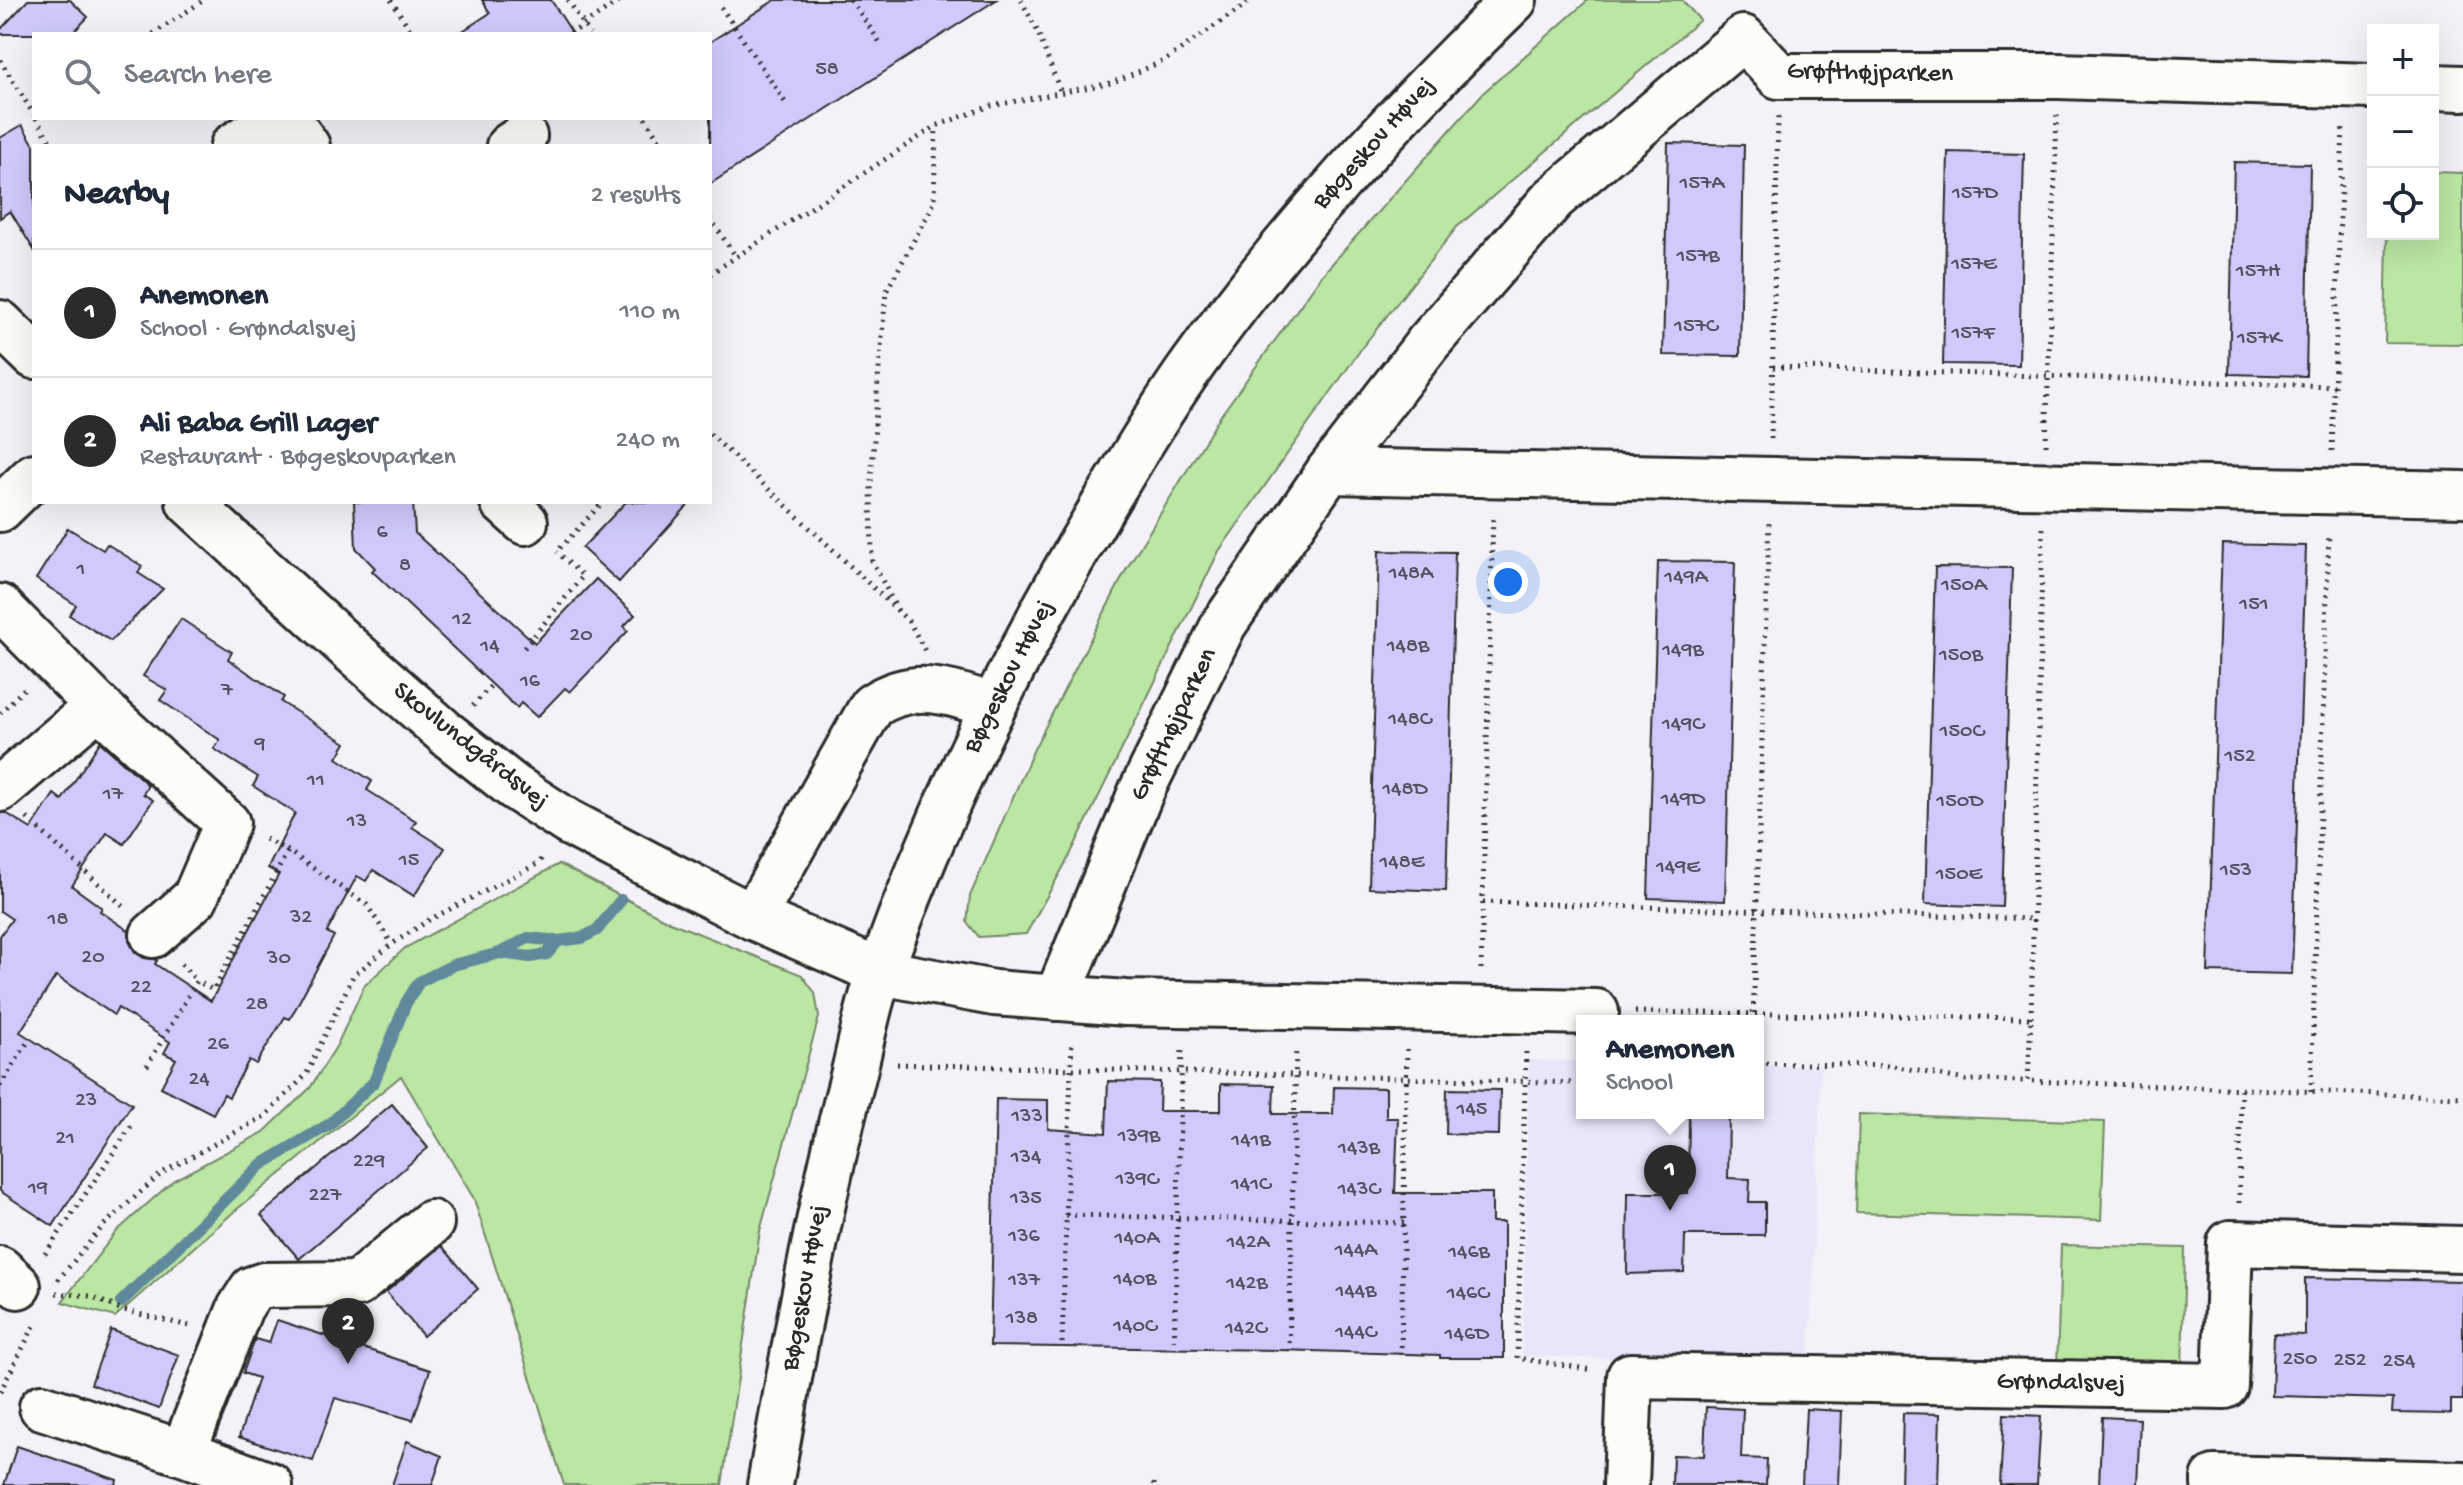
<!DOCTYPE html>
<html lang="en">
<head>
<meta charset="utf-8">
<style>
	:root { --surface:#fff; --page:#f2f2f3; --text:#1f2937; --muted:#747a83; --line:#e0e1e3; --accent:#2b2b2b }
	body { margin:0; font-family:"Gochi Hand",sans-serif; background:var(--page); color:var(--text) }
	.controls { position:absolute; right:24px; top:24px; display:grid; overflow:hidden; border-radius:0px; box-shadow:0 8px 32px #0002 }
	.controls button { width:72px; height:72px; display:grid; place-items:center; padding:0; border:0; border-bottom:2px solid var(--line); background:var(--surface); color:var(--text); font:40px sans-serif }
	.you { position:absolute; left:1508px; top:582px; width:28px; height:28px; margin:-20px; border:6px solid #fff; border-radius:50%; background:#1a73e8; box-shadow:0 0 0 12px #1a73e833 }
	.badge { display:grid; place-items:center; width:52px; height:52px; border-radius:50%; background:var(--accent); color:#fff; font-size:26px; font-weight:700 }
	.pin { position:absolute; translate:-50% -66px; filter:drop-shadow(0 2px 4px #0008) }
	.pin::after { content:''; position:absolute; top:42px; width:28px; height:24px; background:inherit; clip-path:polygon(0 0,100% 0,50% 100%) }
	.popup { position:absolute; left:1576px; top:1015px; width:188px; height:104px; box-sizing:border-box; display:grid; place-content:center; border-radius:0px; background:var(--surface); filter:drop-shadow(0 2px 6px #0005); font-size:26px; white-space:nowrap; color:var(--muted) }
	.popup b { font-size:30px; color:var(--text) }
	.popup::after { content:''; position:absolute; left:50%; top:100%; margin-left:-16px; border:16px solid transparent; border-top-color:var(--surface) }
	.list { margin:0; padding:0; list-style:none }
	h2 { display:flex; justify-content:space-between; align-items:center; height:104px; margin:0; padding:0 32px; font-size:34px }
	h2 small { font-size:26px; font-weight:400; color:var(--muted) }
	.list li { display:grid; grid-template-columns:52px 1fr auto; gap:24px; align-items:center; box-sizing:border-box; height:128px; padding:0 32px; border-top:2px solid var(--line) }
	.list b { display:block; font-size:30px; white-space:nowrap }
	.list p { margin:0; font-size:26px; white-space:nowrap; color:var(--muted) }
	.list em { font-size:26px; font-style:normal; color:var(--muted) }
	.icon { flex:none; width:44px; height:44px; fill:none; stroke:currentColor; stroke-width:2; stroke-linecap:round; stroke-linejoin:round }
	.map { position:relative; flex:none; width:2463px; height:1485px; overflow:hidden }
	.search { position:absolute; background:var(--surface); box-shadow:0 8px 32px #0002; left:32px; top:32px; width:680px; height:88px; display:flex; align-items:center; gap:20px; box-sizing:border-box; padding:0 28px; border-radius:0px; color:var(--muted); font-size:30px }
	.panel { position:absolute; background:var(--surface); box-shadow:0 8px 32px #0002; left:32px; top:144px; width:680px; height:360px; border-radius:0px }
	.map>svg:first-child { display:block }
	.built { fill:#e9e6f9 }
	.green { fill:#bbe6a3; stroke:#738867; stroke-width:2 }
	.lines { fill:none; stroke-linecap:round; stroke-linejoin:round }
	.stream { stroke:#60899b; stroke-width:12 }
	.building { fill:#cfc9fc; stroke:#2b2b2b; stroke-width:2 }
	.minor-casing { stroke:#2b2b2b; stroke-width:50 }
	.path { stroke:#2b2b2b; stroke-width:5; stroke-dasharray:2 6; stroke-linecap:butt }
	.minor { stroke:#fdfcf7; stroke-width:44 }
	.labels { text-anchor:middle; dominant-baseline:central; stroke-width:6; stroke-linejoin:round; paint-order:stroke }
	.number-label { font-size:22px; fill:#54525f }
	.street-label { font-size:26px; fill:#2b2b2b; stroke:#fdfcf7 }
</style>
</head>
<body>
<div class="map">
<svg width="2463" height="1485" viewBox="0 0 2463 1485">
	<rect width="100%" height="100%" fill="#f4f2f8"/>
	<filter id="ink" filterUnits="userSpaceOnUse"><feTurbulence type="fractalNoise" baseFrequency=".0125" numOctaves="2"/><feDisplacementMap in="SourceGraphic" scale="16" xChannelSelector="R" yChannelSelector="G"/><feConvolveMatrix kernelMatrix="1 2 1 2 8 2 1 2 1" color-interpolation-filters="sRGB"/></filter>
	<g filter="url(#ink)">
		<!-- built -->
		<polygon class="built" points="1529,1060 1582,1061 1582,1113 1758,1113 1758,1065 1821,1067 1809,1365 1522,1356"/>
		<!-- green -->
		<g class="green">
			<polygon points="1588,0 1682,0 1700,20 1457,227 1364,345 1219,551 1070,855 1026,934 979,937 967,922 970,896 1034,749 1127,568 1221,415 1323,274 1483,93"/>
			<polygon points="2433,172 2463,173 2463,344 2385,343 2387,234 2433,234"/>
			<polygon points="559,864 670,922 802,975 815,993 819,1017 760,1231 722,1485 564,1485 474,1199 401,1076 236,1210 115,1317 62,1302 117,1231 174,1180 264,1132 310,1088 337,1045 364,986 405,948"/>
			<polygon points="1859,1114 2105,1122 2101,1220 1856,1213"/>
			<polygon points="2061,1245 2185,1248 2182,1371 2057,1368"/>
		</g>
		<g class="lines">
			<!-- stream -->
			<g class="stream">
				<polyline points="500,953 530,957 547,954 558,941"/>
				<polyline points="121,1302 261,1165 330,1124 374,1082 406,1003 419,982 453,965 500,953 528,938 558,941 582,938 597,930 621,900"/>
			</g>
		</g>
		<!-- building -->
		<g class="building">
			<polygon points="28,0 70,0 88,17 72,34 0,34 0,30"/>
			<polygon points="482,0 551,0 573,34 458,34 490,13"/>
			<polygon points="775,0 996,0 710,184 710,42"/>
			<polygon points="22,125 34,145 34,250 10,211 0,218 0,138"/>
			<polygon points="1668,143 1744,145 1740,356 1663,355"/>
			<polygon points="1948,152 2024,154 2019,365 1943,364"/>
			<polygon points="2234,162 2310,164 2306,376 2229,374"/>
			<polygon points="354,502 413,502 415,533 535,643 596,579 635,615 624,626 628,631 570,692 565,688 537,717 521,703 517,708 372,571 375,568 356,548"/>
			<polygon points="626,502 691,502 619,582 582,548"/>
			<polygon points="68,528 103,550 107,544 142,566 138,573 163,589 111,641 69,615 76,605 36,579"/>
			<polygon points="2222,544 2306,546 2292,974 2208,972"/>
			<polygon points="1379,551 1455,552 1446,891 1369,888"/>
			<polygon points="1658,561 1735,562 1725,901 1648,898"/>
			<polygon points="1935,567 2012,568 2002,907 1925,904"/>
			<polygon points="181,619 232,652 228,659 284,697 281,702 346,743 337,758 372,781 367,790 416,821 412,827 445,848 414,896 373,870 366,881 357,876 327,932 334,936 290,1019 285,1017 256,1064 249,1060 229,1097 224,1094 213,1114 161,1087 176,1059 164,1053 170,1042 118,1008 114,1015 56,976 20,1032 132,1104 53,1226 0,1191 0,936 12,919 0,911 0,813 6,813 31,829 54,794 62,800 100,742 148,785 143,794 153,800 124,844 107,833 72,886 102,908 100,911 129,931 129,941 135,952 144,958 155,959 157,961 155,964 211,1001 279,874 268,868 295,813 253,786 258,777 214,749 220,740 160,700 167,690 143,676"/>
			<polygon points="1108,1081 1160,1082 1159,1111 1221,1111 1221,1084 1274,1085 1273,1114 1333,1114 1334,1087 1386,1088 1386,1118 1398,1118 1395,1193 1492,1193 1492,1222 1504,1222 1504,1358 1440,1358 1440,1355 1279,1350 990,1346 996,1099 1048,1100 1048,1129 1106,1133"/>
			<polygon points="1447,1089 1500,1090 1499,1135 1446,1134"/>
			<polygon points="392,1104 428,1148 299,1259 261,1215"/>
			<polygon points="1696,1113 1729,1113 1728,1178 1750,1179 1749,1202 1765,1202 1765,1235 1685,1235 1684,1272 1627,1274 1628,1193 1688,1193 1689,1115"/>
			<polygon points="442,1246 478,1289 423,1336 386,1292"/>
			<polygon points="2305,1278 2463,1281 2463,1400 2451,1400 2451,1414 2392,1413 2393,1399 2272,1396 2274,1334 2305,1335"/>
			<polygon points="277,1320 430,1370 413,1420 335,1398 313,1461 239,1437 258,1378 243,1373 255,1339 269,1343"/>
			<polygon points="111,1330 179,1355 159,1409 91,1384"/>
			<polygon points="1706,1407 1743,1409 1741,1458 1767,1459 1766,1485 1672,1485 1673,1455 1704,1456"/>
			<polygon points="1806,1409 1842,1411 1839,1485 1802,1485"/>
			<polygon points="1903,1413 1940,1414 1938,1485 1901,1485"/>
			<polygon points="2004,1414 2041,1416 2037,1485 2000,1485"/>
			<polygon points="2102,1417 2140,1419 2137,1485 2099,1485"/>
			<polygon points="407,1441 442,1456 432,1485 392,1485"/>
			<polygon points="17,1446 117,1480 116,1485 4,1485"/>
		</g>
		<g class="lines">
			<defs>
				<g id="minor">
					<polyline points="2433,87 2463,88"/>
					<polyline points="287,118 307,146"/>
					<polyline points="233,146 277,118"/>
					<polyline points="509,146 524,136"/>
					<polyline points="0,323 34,356"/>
					<polyline points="1329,471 2463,494"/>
					<polyline points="189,502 351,650 448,735 514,787 568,822 646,863 753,917 880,972 994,993 1126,1003 1596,1012"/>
					<polyline points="503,502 525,522"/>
					<polyline points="0,509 34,476"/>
					<polyline points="0,607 98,706 227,823 195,898 153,935"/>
					<polyline points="0,789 98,706"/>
					<path d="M753,917L872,706C916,678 947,692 993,706"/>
					<polyline points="1057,998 1141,792 1224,624 1329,471 1428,343 1553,199 1743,38 1779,76 2058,76 2373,86"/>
					<polyline points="0,1269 18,1286"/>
					<polyline points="42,1407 183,1453 270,1485"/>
					<polyline points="183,1453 240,1308 252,1289 264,1285 357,1284 431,1223"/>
					<path d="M770,1485C794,1348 818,1210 853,1076C862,1040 868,1003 881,969C940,806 1017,649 1106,501C1134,455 1161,408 1193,364C1288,231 1397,114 1514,0"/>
					<polyline points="1626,1485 1630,1376 2225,1386 2230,1243 2463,1249"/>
					<polyline points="2214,1485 2214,1478 2463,1484"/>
				</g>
			</defs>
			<!-- minor casing -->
			<use href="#minor" class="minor-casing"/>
			<!-- path -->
			<g class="path">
				<polyline points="391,0 413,34"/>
				<polyline points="568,0 590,34"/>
				<polyline points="851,0 881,44"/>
				<polyline points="1021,0 1037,30 1061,93"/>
				<polyline points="721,7 785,102"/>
				<polyline points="153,34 204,0"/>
				<polyline points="570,34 621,0"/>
				<polyline points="0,60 34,115"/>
				<polyline points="36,118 53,146"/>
				<polyline points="645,118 663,146"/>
				<polyline points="710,218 736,257"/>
				<polyline points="710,274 936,126 991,106 1111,83 1164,61 1252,0"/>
				<polyline points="1773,367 2334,386"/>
				<polyline points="710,434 898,611 910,623 925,651"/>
				<polyline points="1771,439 1778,117"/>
				<polyline points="2046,445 2057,115"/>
				<polyline points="2332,451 2343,125"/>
				<polyline points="560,548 603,502"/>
				<polyline points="898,611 872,561 871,485 878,380 886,292 934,203 936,126"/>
				<polyline points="524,648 583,576 557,552"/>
				<polyline points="473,706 494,682"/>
				<polyline points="0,713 24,689"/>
				<polyline points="27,818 123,906"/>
				<polyline points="265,839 288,851 367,905 392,944"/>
				<polyline points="1483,902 2033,919"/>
				<polyline points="181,964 197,981"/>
				<polyline points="1481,969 1493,515"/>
				<polyline points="1635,1012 2031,1018 2028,1081 2463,1097"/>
				<polyline points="2031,1018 2043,527"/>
				<polyline points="1753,1021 1769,521"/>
				<polyline points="1526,1052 1517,1358 1592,1370"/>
				<polyline points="1758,1063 1893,1066 1965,1080 2028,1081"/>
				<polyline points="897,1064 1582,1083"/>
				<polyline points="147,1066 197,981 213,990 288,851"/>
				<polyline points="0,1086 27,1043"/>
				<polyline points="2311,1092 2329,533"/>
				<polyline points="2239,1203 2241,1088"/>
				<polyline points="1066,1215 1404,1223"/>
				<polyline points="45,1254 134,1122"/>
				<polyline points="58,1280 104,1225 162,1173 265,1116 306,1075 353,976 392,944 429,920 539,863 544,855"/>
				<polyline points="56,1293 90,1296 122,1310 189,1326"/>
				<polyline points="1062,1343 1072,1040"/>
				<polyline points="1174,1349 1182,1046"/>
				<polyline points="1289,1351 1296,1048"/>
				<polyline points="1401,1355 1407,1048"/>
				<polyline points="0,1392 35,1324"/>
				<polyline points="1154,1485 1154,1480"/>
			</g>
			<!-- minor -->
			<use href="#minor" class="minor"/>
		</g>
	</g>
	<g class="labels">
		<!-- number labels -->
		<g class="number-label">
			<text x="827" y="70">58</text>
			<text x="1702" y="184">157A</text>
			<text x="1975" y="194">157D</text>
			<text x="1698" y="257">157B</text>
			<text x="1974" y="265">157E</text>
			<text x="2258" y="272">157H</text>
			<text x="1696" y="327">157C</text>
			<text x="1973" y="334">157F</text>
			<text x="2259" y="339">157K</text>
			<text x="382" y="533">6</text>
			<text x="405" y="566">8</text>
			<text x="81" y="570">1</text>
			<text x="1411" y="574">148A</text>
			<text x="1686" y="578">149A</text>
			<text x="1964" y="586">150A</text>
			<text x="2254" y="605">151</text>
			<text x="462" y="620">12</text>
			<text x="581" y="636">20</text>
			<text x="490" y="647">14</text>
			<text x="1408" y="647">148B</text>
			<text x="1683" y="651">149B</text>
			<text x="1961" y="656">150B</text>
			<text x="530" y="682">16</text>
			<text x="227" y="691">7</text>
			<text x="1410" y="720">148C</text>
			<text x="1683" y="725">149C</text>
			<text x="1962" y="732">150C</text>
			<text x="260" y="745">9</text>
			<text x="2240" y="757">152</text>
			<text x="316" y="781">11</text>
			<text x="1405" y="790">148D</text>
			<text x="113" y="795">17</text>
			<text x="1683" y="800">149D</text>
			<text x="1960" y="802">150D</text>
			<text x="357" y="822">13</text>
			<text x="409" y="861">15</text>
			<text x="1402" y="863">148E</text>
			<text x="1678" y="868">149E</text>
			<text x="2236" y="871">153</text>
			<text x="1959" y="875">150E</text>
			<text x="301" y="918">32</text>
			<text x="58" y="920">18</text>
			<text x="93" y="958">20</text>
			<text x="279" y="959">30</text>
			<text x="141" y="988">22</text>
			<text x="257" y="1005">28</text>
			<text x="218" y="1045">26</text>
			<text x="199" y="1080">24</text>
			<text x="86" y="1101">23</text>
			<text x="1472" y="1110">145</text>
			<text x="1027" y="1117">133</text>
			<text x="1139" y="1137">139B</text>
			<text x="65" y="1139">21</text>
			<text x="1251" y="1141">141B</text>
			<text x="1359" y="1149">143B</text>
			<text x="1026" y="1158">134</text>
			<text x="369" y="1162">229</text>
			<text x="1137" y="1180">139C</text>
			<text x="1251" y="1185">141C</text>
			<text x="38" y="1189">19</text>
			<text x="1359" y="1190">143C</text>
			<text x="325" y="1196">227</text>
			<text x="1026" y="1199">135</text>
			<text x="1024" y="1237">136</text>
			<text x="1137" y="1239">140A</text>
			<text x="1248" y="1243">142A</text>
			<text x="1356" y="1251">144A</text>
			<text x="1469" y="1253">146B</text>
			<text x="1135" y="1280">140B</text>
			<text x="1024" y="1281">137</text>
			<text x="1247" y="1284">142B</text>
			<text x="1356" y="1292">144B</text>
			<text x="1468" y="1294">146C</text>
			<text x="1022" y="1319">138</text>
			<text x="1135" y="1327">140C</text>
			<text x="1246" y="1329">142C</text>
			<text x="1356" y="1333">144C</text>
			<text x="1467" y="1335">146D</text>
			<text x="2300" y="1360">250</text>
			<text x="2350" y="1361">252</text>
			<text x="2399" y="1362">254</text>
		</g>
		<!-- street labels -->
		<g class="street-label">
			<text transform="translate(1870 74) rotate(1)">Grøfthøjparken</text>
			<text transform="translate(1375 144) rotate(-48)">Bøgeskov Høvej</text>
			<text transform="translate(1010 677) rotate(-63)">Bøgeskov Høvej</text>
			<text transform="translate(1175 725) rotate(-64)">Grøfthøjparken</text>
			<text transform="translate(470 747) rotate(38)">Skovlundgårdsvej</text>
			<text transform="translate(806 1288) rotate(-80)">Bøgeskov Høvej</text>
			<text transform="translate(2061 1384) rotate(1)">Grøndalsvej</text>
		</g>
	</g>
</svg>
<div class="controls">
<button>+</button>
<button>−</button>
<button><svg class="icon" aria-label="locate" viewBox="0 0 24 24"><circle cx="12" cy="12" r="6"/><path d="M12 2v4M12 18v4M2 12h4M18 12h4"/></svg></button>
</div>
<div class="you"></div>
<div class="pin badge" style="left:1670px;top:1211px">1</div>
<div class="popup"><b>Anemonen</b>School</div>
<div class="pin badge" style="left:348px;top:1364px">2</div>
<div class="search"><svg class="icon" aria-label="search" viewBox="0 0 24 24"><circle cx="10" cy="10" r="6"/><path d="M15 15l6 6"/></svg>Search here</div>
<section class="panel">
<h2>Nearby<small>2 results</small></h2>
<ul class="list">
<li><span class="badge">1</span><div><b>Anemonen</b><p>School · Grøndalsvej</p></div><em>110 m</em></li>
<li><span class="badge">2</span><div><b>Ali Baba Grill Lager</b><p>Restaurant · Bøgeskovparken</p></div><em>240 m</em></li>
</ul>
</section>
</div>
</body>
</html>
